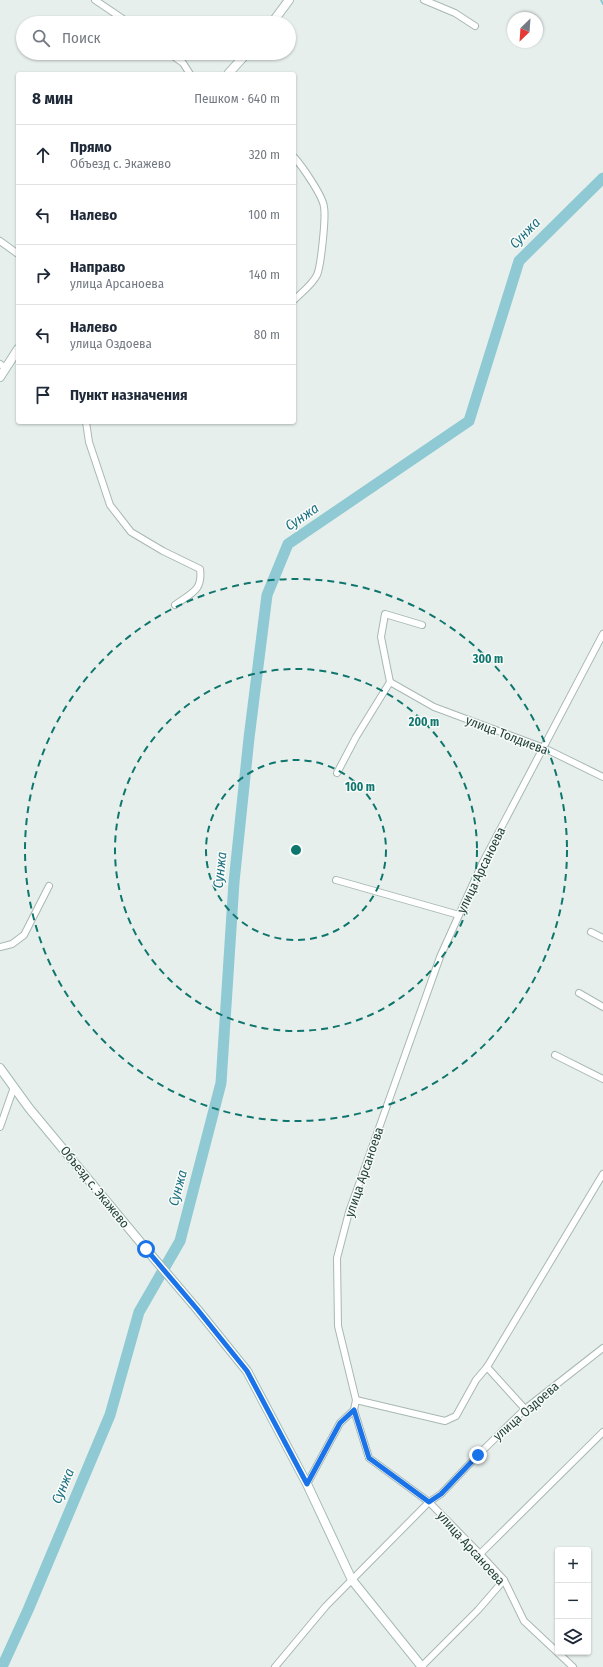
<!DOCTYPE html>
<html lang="ru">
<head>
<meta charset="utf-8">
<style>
	:root { --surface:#fff; --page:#f2f2f3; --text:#1f2937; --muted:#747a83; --line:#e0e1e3 }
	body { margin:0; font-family:"Fira Sans Condensed",sans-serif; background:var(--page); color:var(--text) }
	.controls { position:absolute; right:12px; bottom:12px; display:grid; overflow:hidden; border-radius:4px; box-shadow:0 1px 3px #0004 }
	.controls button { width:36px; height:36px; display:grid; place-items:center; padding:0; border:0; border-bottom:1px solid var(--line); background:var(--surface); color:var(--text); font:20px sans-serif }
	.compass { position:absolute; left:507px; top:12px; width:36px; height:36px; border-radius:50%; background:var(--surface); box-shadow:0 1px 3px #0004; rotate:205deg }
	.stop { position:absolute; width:12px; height:12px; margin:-9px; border:3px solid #1a73e8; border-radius:50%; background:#fff }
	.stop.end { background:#1a73e8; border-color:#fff; box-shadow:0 1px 4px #0008 }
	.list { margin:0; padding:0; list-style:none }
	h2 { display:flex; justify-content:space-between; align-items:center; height:52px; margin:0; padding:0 16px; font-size:17px }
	h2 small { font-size:13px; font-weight:400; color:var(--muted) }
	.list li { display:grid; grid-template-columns:26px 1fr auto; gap:12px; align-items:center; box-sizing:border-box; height:60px; padding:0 16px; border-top:1px solid var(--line) }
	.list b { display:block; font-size:15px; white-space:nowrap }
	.list p { margin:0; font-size:13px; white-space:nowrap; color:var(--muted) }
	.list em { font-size:13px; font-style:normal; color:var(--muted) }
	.icon { flex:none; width:22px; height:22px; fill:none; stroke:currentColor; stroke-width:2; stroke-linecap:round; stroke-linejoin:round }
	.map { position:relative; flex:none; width:603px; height:1667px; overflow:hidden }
	.search { position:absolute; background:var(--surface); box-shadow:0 1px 3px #0004; left:16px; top:16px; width:280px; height:44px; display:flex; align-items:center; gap:10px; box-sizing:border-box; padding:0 14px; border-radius:22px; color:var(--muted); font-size:15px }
	.panel { position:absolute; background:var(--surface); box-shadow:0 1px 3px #0004; left:16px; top:72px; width:280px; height:352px; border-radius:4px }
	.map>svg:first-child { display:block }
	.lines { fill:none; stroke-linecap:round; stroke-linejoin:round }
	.stream { stroke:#8ec9d4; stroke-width:2 }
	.river { stroke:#8ec9d4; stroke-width:11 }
	.street-casing { stroke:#a8b8b2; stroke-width:8 }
	.secondary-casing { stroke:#a4bbb3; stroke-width:10 }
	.street { stroke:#fff; stroke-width:6 }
	.secondary { stroke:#fff; stroke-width:8 }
	.route { stroke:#1a73e8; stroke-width:5 }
	.ring { fill:none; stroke:#0f766e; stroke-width:2; stroke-dasharray:7 5 }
	.labels { text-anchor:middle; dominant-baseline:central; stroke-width:3; stroke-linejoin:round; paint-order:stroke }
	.street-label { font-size:13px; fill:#24423a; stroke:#f7fbf9 }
	.water-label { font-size:14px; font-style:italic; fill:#1c6f80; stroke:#f7fbf9 }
	.centre { fill:#0f766e; stroke:#f7fbf9; stroke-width:2 }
	.ring-label { font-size:12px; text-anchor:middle; font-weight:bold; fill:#0f766e; stroke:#f7fbf9; stroke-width:3; stroke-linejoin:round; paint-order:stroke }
</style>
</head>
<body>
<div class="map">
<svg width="603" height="1667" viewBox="0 0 603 1667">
	<rect width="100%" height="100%" fill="#e6efeb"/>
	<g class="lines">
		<!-- stream -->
		<polyline class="stream" points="601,0 603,4"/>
		<!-- river -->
		<polyline class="river" points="2,1667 28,1610 110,1415 139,1312 180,1241 221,1083 234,882 249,738 267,595 288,544 469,421 519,261 603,178"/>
		<defs>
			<g id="street">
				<polyline points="95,0 129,23"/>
				<polyline points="424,0 455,13 475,26"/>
				<polyline points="169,53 183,63 190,74"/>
				<path d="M294,157C302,166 323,196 324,207C326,217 321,266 317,275C312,285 302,292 294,300"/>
				<polyline points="0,241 18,254"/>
				<polyline points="0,364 6,368"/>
				<path d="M86,422L89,442L110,505L131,532L163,551L200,569C203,591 191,593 175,605"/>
				<polyline points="390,682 434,707 544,748 603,777"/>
				<polyline points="337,773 356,737 390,682 381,637 385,614 422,625"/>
				<polyline points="336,880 459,915"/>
				<polyline points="591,932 603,938"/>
				<polyline points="0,947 12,944 24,935 49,886"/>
				<polyline points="579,993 603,1007"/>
				<polyline points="555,1055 603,1079"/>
				<polyline points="0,1127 14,1087"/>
				<polyline points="356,1400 445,1421 456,1416 476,1380 487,1367"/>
				<polyline points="525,1409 487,1367 603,1174"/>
				<polyline points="307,1484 340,1423 354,1410"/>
				<polyline points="480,1554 603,1432"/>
				<polyline points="275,1667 326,1606 429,1502 441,1494 478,1455 525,1409 603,1348"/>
				<polyline points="421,1667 478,1610 504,1580"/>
				<polyline points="573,1667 524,1621 504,1580 480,1554 429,1502 369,1458 354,1410 356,1400 338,1326 337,1258 349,1212 440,957 482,864 603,634"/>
			</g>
			<g id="secondary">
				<polyline points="272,23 289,0"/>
				<polyline points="228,74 247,53"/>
				<polyline points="0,377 18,349"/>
				<polyline points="0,1068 29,1108 146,1249 197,1309 247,1371 307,1484 352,1580 422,1667"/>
			</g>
		</defs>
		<!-- street casing -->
		<use href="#street" class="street-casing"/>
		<!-- secondary casing -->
		<use href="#secondary" class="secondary-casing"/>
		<!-- street -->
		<use href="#street" class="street"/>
		<!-- secondary -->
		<use href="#secondary" class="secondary"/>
	</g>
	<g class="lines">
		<!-- route -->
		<polyline class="route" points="146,1249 197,1309 247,1371 307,1484 340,1423 354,1410 369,1458 429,1502 441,1494 478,1455"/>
	</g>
	<!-- distance rings -->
	<g class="ring">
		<circle cx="296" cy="850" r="90"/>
		<circle cx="296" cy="850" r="181"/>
		<circle cx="296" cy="850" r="271"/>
	</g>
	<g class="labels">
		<!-- street labels -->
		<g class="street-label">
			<text transform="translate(507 735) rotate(21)">улица Толдиева</text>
			<text transform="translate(481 870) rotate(-64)">улица Арсаноева</text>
			<text transform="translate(364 1172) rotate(-71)">улица Арсаноева</text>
			<text transform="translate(95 1187) rotate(51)">Объезд с. Экажево</text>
			<text transform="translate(526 1411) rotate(-41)">улица Оздоева</text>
			<text transform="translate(471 1548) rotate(48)">улица Арсаноева</text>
		</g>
		<!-- water labels -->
		<g class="water-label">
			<text transform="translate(525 233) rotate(-45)">Сунжа</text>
			<text transform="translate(302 517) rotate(-34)">Сунжа</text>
			<text transform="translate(220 870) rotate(-84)">Сунжа</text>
			<text transform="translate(178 1188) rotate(-75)">Сунжа</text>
			<text transform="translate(63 1486) rotate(-67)">Сунжа</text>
		</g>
	</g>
	<circle cx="296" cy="850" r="6" class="centre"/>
	<g class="ring-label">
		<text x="488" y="663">300 m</text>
		<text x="424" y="726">200 m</text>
		<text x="360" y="791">100 m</text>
	</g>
</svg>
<div class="controls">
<button>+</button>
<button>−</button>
<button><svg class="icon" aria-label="layers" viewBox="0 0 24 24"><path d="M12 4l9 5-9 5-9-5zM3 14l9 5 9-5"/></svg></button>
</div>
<svg class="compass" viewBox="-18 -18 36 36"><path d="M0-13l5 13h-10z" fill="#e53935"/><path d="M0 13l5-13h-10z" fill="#747a83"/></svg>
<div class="stop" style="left:146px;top:1249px"></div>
<div class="stop end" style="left:478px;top:1455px"></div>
<div class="search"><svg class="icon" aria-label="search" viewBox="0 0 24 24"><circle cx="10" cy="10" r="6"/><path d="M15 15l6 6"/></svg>Поиск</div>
<section class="panel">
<h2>8 мин<small>Пешком · 640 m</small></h2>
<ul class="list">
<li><svg class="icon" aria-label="ahead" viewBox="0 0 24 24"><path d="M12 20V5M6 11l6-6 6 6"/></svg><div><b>Прямо</b><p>Объезд с. Экажево</p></div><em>320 m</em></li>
<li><svg class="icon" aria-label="left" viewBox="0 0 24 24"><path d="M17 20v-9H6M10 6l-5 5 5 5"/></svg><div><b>Налево</b></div><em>100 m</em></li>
<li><svg class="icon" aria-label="right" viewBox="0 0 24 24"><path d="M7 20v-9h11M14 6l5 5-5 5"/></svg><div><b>Направо</b><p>улица Арсаноева</p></div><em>140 m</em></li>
<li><svg class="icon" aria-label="left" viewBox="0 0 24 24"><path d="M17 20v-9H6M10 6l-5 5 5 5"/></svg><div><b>Налево</b><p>улица Оздоева</p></div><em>80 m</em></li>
<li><svg class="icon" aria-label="arrive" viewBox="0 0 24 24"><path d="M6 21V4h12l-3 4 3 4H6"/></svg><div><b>Пункт назначения</b></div></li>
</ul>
</section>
</div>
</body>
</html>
